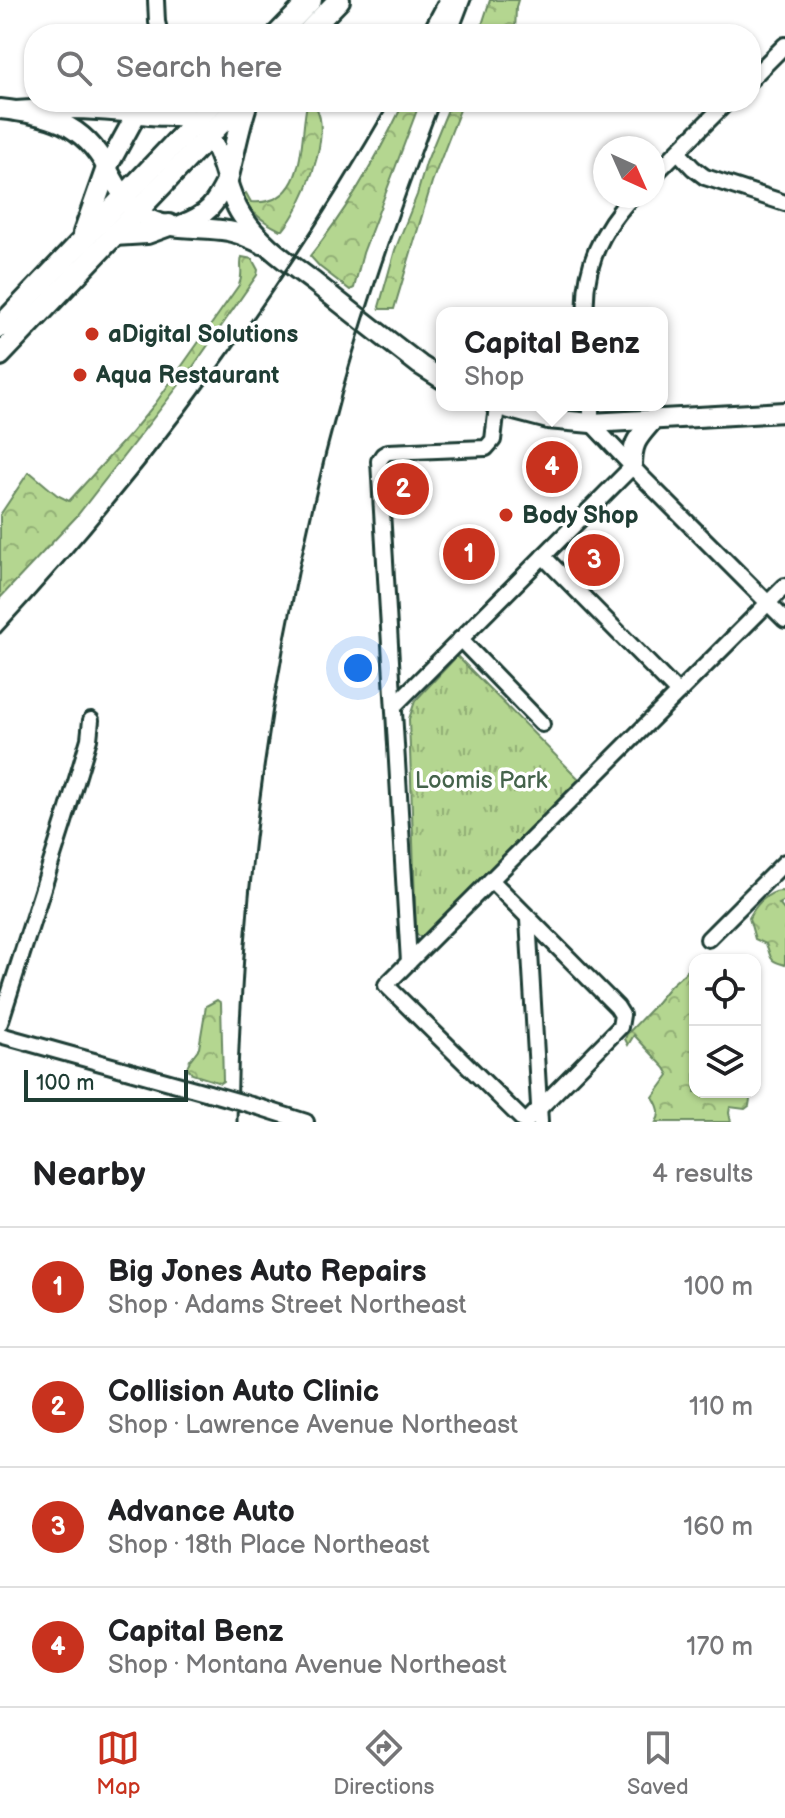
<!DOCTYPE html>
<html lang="en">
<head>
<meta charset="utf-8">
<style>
	:root { --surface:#fff; --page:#f6f6f6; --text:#202124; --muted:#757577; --line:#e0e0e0; --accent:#c8321e }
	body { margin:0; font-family:"Balsamiq Sans",sans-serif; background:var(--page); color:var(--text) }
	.controls { position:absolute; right:24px; bottom:24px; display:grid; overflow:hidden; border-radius:16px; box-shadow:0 2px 6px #0004 }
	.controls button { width:72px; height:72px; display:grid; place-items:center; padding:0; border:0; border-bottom:2px solid var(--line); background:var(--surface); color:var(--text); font:40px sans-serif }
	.compass { position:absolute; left:593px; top:136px; width:72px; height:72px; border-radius:50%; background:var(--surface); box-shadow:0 2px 6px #0004; rotate:135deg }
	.scale { position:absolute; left:24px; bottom:20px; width:164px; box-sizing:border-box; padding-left:8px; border:4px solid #1f3d34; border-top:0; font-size:22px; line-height:28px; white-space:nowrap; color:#1f3d34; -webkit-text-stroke:6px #fff; paint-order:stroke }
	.you { position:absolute; left:358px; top:668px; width:28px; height:28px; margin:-20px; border:6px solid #fff; border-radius:50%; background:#1a73e8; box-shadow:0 0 0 12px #1a73e833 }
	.badge { display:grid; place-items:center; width:52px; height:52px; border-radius:50%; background:var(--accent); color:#fff; font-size:26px; font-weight:700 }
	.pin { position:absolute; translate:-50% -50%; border:4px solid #fff; box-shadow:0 2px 8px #0006 }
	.popup { position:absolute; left:436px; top:307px; width:232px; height:104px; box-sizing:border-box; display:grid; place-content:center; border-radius:16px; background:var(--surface); filter:drop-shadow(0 2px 6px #0005); font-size:26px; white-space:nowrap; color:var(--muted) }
	.popup b { font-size:30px; color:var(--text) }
	.popup::after { content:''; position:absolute; left:50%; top:100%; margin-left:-16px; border:16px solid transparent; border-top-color:var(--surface) }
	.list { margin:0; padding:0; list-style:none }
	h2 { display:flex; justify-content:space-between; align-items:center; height:104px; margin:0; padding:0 32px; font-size:34px }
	h2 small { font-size:26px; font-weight:400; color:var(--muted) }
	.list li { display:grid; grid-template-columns:52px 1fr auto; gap:24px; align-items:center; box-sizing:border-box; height:120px; padding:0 32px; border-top:2px solid var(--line) }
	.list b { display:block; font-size:30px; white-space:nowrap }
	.list p { margin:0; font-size:26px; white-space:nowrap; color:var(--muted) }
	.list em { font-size:26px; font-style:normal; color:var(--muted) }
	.icon { flex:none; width:44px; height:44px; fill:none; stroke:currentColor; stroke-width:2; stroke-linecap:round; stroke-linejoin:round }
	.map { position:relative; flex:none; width:785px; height:1122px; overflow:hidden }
	.search { position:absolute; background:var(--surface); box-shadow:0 2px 6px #0004; left:24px; right:24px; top:24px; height:88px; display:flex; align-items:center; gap:20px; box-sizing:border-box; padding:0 28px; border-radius:32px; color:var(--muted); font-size:30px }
	.sheet { height:584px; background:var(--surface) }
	nav { display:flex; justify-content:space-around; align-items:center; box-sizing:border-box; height:112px; border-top:2px solid var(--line); background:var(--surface); font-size:22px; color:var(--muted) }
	nav a { display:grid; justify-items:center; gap:4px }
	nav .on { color:var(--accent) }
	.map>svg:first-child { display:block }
	.forest { fill:url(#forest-crowns); stroke:#6a8a62; stroke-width:2 }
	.park { fill:url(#park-tufts); stroke:#6a8a62; stroke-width:2 }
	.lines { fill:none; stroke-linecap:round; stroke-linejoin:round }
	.minor-casing { stroke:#1f3d34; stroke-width:20 }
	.major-casing { stroke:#1f3d34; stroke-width:24 }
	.highway-casing { stroke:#1f3d34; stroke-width:26 }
	.minor { stroke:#fff; stroke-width:14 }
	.major { stroke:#fff; stroke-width:18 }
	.highway { stroke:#fff; stroke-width:20 }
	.rail { stroke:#1f3d34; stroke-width:3 }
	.minor-bridge-casing { stroke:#1f3d34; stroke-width:20; stroke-linecap:butt }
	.minor-bridge { stroke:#fff; stroke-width:14 }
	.poi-dot { fill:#c8321e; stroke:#fff; stroke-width:3 }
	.labels { text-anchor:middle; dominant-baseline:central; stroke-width:7; stroke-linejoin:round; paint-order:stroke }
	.poi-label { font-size:24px; font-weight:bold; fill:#1f3d34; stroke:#fff; text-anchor:start }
	.park-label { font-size:24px; fill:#44634b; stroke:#fff }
</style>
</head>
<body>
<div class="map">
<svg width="785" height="1122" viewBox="0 0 785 1122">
	<defs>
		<pattern id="forest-crowns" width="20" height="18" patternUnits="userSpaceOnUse" patternTransform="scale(2)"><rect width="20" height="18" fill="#b4d690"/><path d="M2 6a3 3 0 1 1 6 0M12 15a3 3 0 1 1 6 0" fill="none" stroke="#92af76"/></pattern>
		<pattern id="park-tufts" width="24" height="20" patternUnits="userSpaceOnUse" patternTransform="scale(2)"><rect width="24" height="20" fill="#b4d690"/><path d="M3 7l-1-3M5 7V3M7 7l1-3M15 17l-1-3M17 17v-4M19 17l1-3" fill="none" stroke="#92af76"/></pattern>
	</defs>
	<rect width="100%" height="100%" fill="#fff"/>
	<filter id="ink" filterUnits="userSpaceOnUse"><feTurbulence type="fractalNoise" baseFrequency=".0125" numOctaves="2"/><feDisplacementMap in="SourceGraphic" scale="16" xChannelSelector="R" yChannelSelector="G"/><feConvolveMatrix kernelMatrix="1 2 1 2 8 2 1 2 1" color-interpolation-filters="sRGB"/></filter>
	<g filter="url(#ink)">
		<!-- forest -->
		<g class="forest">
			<polygon points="490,0 518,0 516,7 515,34 479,34"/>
			<path d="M404,102H420L363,253L354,288L350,290L320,267L310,256C348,209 378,156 404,102Z"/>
			<polygon points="451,102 463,102 432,182 394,309 380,309 379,307 395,250 417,195 426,163"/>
			<path d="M307,104L316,107C332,136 303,207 283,230H280C266,223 246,211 244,194L246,193L251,202C308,207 299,141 307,104Z"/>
			<path d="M242,257L252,259L258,270L257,275L190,371L76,517L0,598V515L28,473H31L57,495L69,501L131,433L155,404L239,285C244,274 239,266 242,257Z"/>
			<path d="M781,891L785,892V901L779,904L785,911V965C766,959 773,959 766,944L755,939L749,918C755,906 767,892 781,891Z"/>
			<path d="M695,964V1092H751L749,1106L745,1109L730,1107L729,1113L731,1122H656C662,1113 658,1105 653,1097L669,1075L665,1068L634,1035L628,1045L625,1039L627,1034L652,1008L670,986Z"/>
			<polygon points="217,1000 221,1003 223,1081 220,1083 192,1074 187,1067 190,1060 199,1048 206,1006"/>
		</g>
		<!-- park -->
		<polygon class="park" points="457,656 581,781 425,937 421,938 416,933 409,719 415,701"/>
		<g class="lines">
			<defs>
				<g id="minor">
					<polyline points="156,0 157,22 160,34"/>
					<polyline points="751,79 785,45"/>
					<polyline points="181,102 191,120"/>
					<polyline points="678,152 693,168 705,177 785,203"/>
					<polyline points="653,176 727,102"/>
					<path d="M586,313C583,268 602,228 633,196"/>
					<polyline points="591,405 591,423 643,478 785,620"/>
					<polyline points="543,556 678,693"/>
					<polyline points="460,639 542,724"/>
					<polyline points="394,706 632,467"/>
					<polyline points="491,880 617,1007 622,1015 620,1027 526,1122"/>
					<polyline points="528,919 540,1122"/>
					<polyline points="708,939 785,862"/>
					<polyline points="409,962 379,461 383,455 388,452 486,448 493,440 497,406"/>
					<polyline points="0,1023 64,822 89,739 91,720"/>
					<polyline points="0,1035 209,1093"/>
					<polyline points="262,1108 306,1122"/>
					<polyline points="525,1122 386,985 785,586"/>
				</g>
				<g id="major">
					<path d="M0,109C48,114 83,123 107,168C117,187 129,209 149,219C173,231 203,226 228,231C240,233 251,239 262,244"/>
					<path d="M16,111C61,107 105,109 150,115C164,117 178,113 192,121C227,143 221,185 242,216C260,244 289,263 314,282C349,310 385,338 420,365L442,379"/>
					<polyline points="107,168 137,113"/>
					<path d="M181,225C209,214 214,206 227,180"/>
					<polyline points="495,405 548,419 591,423 785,412"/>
					<path d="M632,467C632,441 638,438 654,419"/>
				</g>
				<g id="highway">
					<polyline points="278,34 311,0"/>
					<polyline points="306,34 339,0"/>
					<path d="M227,180C234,154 238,128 247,102"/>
					<polyline points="84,233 107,168"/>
					<polyline points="114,235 147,233 169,225"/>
					<polyline points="0,327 214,102"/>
					<polyline points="0,355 241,102"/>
				</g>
			</defs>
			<!-- minor casing -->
			<use href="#minor" class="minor-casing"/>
			<!-- major casing -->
			<use href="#major" class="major-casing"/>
			<!-- highway casing -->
			<use href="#highway" class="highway-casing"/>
			<!-- minor -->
			<use href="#minor" class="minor"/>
			<!-- major -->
			<use href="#major" class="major"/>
			<!-- highway -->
			<use href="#highway" class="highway"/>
			<!-- rail -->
			<g class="rail">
				<polyline points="420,34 438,0"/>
				<polyline points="458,34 471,0"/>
				<path d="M0,633C150,471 280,294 390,102"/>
				<path d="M237,1122C240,874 277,627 343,388C370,291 404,196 440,102"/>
			</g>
			<defs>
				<polyline id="minor-bridge" points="209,1093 262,1108"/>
			</defs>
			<!-- minor-bridge casing -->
			<use href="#minor-bridge" class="minor-bridge-casing"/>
			<!-- minor-bridge -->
			<use href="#minor-bridge" class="minor-bridge"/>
		</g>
	</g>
	<!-- markers -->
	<g class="poi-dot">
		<circle cx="92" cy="334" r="8"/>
		<circle cx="80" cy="375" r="8"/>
		<circle cx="506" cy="515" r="8"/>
	</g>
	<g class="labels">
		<!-- poi labels -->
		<g class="poi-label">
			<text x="108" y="334">aDigital Solutions</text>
			<text x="96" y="375">Aqua Restaurant</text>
			<text x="522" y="515">Body Shop</text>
		</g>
		<!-- park labels -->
		<g class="park-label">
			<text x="481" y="780">Loomis Park</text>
		</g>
	</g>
</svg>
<div class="controls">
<button><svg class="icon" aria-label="locate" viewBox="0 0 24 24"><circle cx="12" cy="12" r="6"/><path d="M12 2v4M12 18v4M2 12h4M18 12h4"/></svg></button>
<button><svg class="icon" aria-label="layers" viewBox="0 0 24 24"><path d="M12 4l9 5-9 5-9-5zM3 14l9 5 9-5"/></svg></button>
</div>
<svg class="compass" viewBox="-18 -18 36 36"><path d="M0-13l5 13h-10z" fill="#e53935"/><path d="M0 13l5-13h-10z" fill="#757577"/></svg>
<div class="scale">100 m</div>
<div class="you"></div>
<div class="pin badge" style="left:469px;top:554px">1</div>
<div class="pin badge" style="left:403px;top:489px">2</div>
<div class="pin badge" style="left:594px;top:560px">3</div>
<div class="pin badge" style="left:552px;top:467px">4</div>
<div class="popup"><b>Capital Benz</b>Shop</div>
<div class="search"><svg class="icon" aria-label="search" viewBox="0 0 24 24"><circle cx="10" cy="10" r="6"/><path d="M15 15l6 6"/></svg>Search here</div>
</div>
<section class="sheet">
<h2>Nearby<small>4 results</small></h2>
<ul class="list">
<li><span class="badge">1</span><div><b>Big Jones Auto Repairs</b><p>Shop · Adams Street Northeast</p></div><em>100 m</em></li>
<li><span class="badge">2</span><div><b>Collision Auto Clinic</b><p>Shop · Lawrence Avenue Northeast</p></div><em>110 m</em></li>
<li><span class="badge">3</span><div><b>Advance Auto</b><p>Shop · 18th Place Northeast</p></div><em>160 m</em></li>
<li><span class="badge">4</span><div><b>Capital Benz</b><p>Shop · Montana Avenue Northeast</p></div><em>170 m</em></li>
</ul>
</section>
<nav>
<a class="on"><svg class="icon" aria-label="map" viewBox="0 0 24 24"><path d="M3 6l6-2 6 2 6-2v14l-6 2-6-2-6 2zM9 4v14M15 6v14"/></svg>Map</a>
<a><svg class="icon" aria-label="directions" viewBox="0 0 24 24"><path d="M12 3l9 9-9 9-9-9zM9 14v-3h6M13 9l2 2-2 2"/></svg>Directions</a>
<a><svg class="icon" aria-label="saved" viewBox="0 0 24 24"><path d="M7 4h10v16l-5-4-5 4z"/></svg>Saved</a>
</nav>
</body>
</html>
